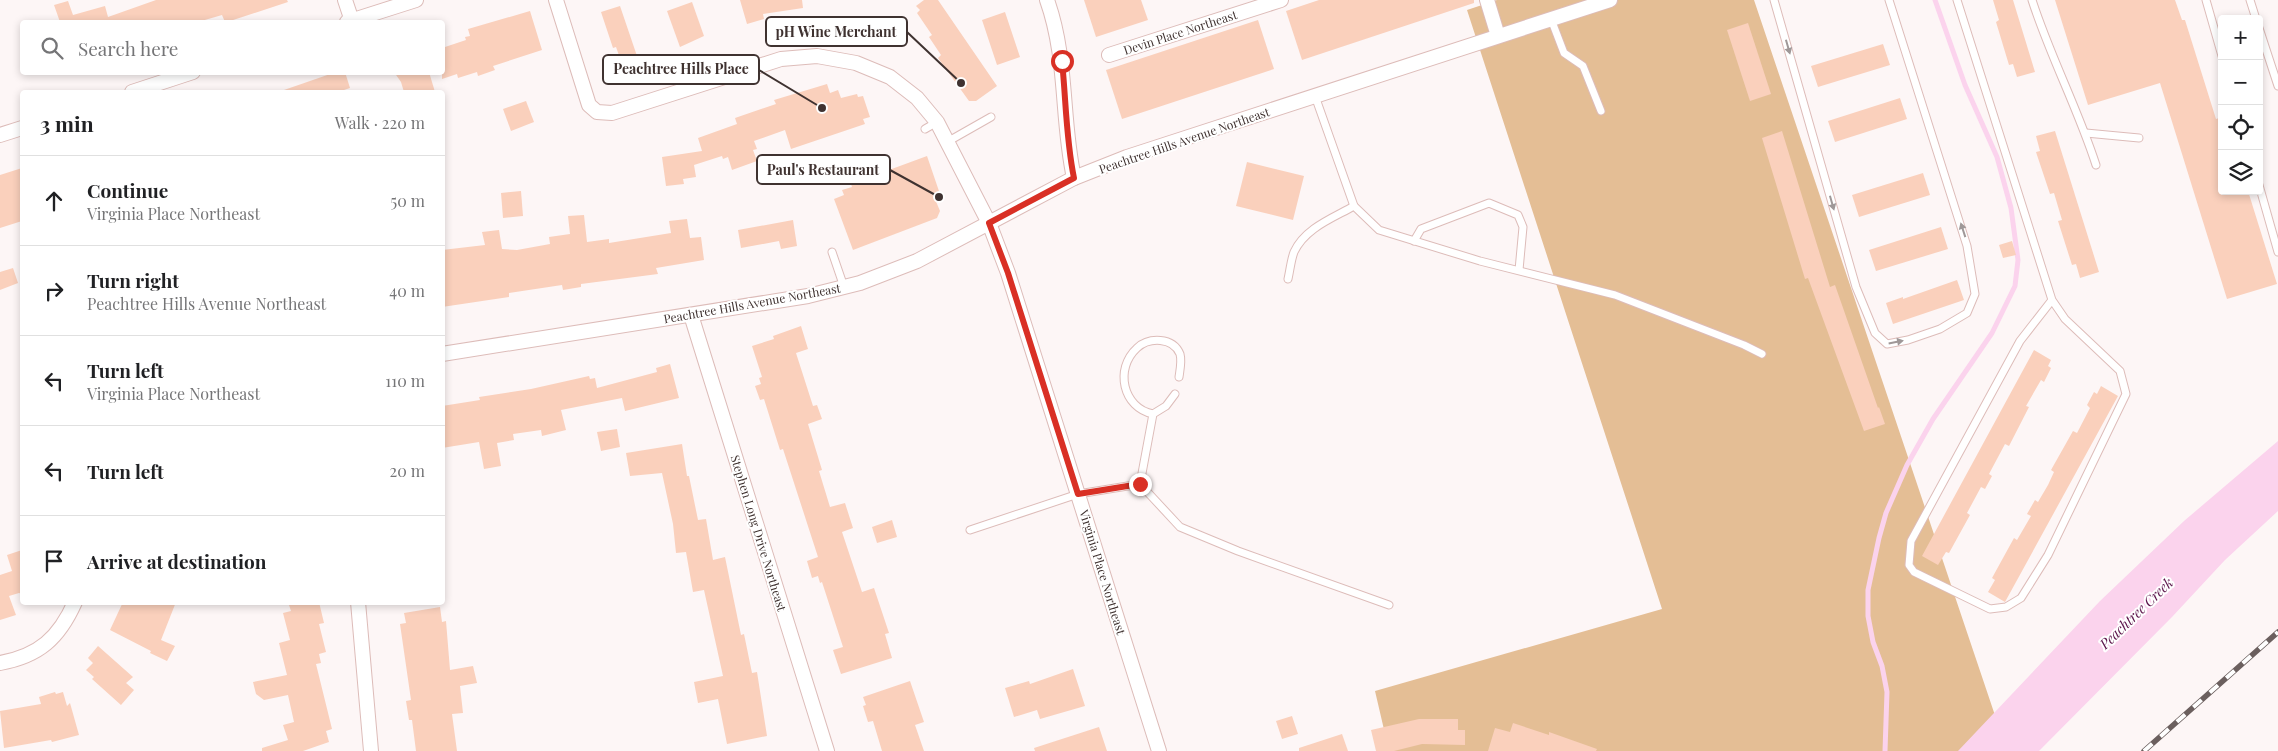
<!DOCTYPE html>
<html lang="en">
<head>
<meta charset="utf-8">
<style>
	:root { --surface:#fff; --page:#f2f2f2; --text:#202124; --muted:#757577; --line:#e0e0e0 }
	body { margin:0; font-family:"Playfair Display",serif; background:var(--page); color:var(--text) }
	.controls { position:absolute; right:15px; top:15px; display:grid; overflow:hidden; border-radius:5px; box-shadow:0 2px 8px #0003 }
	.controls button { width:45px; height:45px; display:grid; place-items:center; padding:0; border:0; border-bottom:1px solid var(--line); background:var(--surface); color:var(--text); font:25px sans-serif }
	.stop { position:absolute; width:15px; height:15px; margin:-11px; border:4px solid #d93025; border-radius:50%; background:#fff }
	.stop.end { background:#d93025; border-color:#fff; box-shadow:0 1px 5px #0008 }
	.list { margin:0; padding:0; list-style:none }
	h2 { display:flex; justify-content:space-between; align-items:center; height:65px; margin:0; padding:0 20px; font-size:21px }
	h2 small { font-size:16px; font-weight:400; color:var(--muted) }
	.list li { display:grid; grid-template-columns:32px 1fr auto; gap:15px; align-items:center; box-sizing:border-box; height:90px; padding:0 20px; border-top:1px solid var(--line) }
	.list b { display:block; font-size:19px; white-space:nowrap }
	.list p { margin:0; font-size:16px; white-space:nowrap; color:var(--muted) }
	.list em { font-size:16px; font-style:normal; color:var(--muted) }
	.icon { flex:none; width:28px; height:28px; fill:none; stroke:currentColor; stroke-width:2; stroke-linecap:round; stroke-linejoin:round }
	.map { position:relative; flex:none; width:2278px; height:751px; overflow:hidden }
	.search { position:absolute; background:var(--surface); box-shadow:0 2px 8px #0003; left:20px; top:20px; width:425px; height:55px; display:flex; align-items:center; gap:12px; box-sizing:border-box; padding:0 18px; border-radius:5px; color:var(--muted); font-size:19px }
	.panel { position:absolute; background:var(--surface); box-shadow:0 2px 8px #0003; left:20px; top:90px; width:425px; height:515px; border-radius:5px }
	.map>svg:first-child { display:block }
	.green { fill:#e4be95 }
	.water { fill:#fbd3ed }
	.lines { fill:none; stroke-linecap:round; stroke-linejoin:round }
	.stream { stroke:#fbd3ed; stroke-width:5 }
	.building { fill:#fad0bc }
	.lane-casing { stroke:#ddbcb9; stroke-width:9 }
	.street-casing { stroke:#ddbcb9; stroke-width:16 }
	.lane { stroke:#fff; stroke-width:7 }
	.street { stroke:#fff; stroke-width:14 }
	.rail-casing { stroke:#6b5f5e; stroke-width:5.5 }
	.rail { stroke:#fff; stroke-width:4; stroke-dasharray:11; stroke-linecap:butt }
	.oneway { fill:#9f9898 }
	.route { stroke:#d93025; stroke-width:6 }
	.labels { text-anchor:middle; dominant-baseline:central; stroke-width:4; stroke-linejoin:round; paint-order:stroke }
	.street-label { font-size:12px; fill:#3f3230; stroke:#fff }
	.water-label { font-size:14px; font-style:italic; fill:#5a1249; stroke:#fff }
	.leader { fill:none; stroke:#3f3230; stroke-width:2 }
	.callout-dot { fill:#3f3230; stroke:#fff; stroke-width:2 }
	.callout { fill:#fff; stroke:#3f3230; stroke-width:2 }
	.callout-label { font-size:14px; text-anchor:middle; font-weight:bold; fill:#3f3230 }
</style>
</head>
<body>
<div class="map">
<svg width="2278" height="751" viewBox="0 0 2278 751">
	<rect width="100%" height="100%" fill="#fdf6f6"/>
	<!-- green -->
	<polygon class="green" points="1497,0 1754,0 2007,751 1389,751 1375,691 1662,609 1467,10"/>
	<!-- water -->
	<polygon class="water" points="2278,441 2278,511 2225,560 2172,617 2039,751 1958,751 2100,601 2184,521"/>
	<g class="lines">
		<!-- stream -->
		<polyline class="stream" points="1885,751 1887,692 1882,666 1873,642 1868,616 1868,590 1879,538 1886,513 1907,465 1933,419 1992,333 2015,286 2018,260 2011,208 1997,157 1965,85 1935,0"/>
	</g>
	<!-- building -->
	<g class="building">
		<polygon points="156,0 287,0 288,2 227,22 225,22 222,15 198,22 60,22 54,5 68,1 73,15 105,6 108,17"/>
		<polygon points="740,0 802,0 803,8 763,14 764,19 747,24"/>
		<polygon points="924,0 938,0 997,86 976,101 969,101 938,58 941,55 929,37 932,35 917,13 920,10 916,6"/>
		<polygon points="1084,0 1141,0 1148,20 1096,37"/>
		<polygon points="1319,0 1474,0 1474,3 1302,60 1286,11"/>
		<polygon points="1993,0 2013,0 2035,72 2017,77 2013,64 2009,65 1996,22 1999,20"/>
		<polygon points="2055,0 2175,0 2182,20 2185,20 2216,119 2222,117 2222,191 2248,191 2277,284 2227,299 2160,83 2088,105"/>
		<polygon points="692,2 704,36 680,47 667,11"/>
		<polygon points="620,6 637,56 621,61 616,47 613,48 601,12"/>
		<polygon points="530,11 542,50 493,66 495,70 478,76 477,72 458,78 457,74 442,79 442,48 466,40 465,37 470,36 468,29"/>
		<polygon points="1005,12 1020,57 997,65 982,20"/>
		<polygon points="1258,20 1274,69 1122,119 1106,70"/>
		<polygon points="1748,23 1771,94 1750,101 1727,30"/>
		<polygon points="1883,44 1890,65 1818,87 1811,66"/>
		<polygon points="336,72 345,72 350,88 338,92 284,92 284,90"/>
		<polygon points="394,72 429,72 435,92 404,92 401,82"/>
		<polygon points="827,84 830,93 838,90 841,98 857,94 858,97 863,96 870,117 863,119 865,124 791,149 785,130 754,141 757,149 753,150 757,161 732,170 728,157 723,159 722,156 694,165 696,177 683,179 684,184 666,186 662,157 702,151 698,138 737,124 735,118 776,104 774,100"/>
		<polygon points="1900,98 1907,119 1835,142 1828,121"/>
		<polygon points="526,101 534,122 511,131 503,109"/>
		<polygon points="1782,131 1830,287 1835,285 1878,408 1879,407 1885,424 1864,431 1808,278 1805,279 1762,138"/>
		<polygon points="2055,131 2099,272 2080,278 2076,264 2072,265 2058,221 2062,220 2054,193 2050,194 2036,152 2040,151 2036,136"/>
		<polygon points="927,156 941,197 935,199 940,211 937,218 853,250 834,199 844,195 842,190 852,187 851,184"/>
		<polygon points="1247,162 1304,176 1293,220 1236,206"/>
		<polygon points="22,168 22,221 0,228 0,175"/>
		<polygon points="1923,173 1930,195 1859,217 1852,195"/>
		<polygon points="521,191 523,216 503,218 501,193"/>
		<polygon points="584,215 587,242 609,239 609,243 671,233 669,221 687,219 690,238 701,237 704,260 656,268 658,274 581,284 581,287 563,290 562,285 509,293 509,297 442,307 442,250 485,245 482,232 499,230 502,249 517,250 550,244 549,237 570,234 568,216"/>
		<polygon points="793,220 797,246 781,249 779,241 741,248 738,230"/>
		<polygon points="1941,227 1948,249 1876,271 1869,250"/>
		<polygon points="2012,241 2016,255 2003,258 1999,245"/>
		<polygon points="13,268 18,283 0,290 0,272"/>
		<polygon points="1957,280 1964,300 1893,324 1886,303 1903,297 1903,299"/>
		<polygon points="801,326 808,349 796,353 813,406 817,405 822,419 808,424 822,470 819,471 830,507 845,503 853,528 842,532 862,592 874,588 889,633 885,634 892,658 841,674 833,650 843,647 822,582 820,583 818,576 812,578 807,561 818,557 783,449 780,450 764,399 760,400 755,386 761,384 759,378 762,377 752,346 774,339 773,336"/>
		<polygon points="2034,350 2051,360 2048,366 2051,368 2044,382 2041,380 2026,406 2029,407 2009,446 2005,444 1989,474 1992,476 1985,489 1981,487 1967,513 1970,515 1949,553 1946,552 1938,565 1922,556"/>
		<polygon points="670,364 679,398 625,411 622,398 561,410 566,430 542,436 541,430 513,434 514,440 497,443 501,466 484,469 479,442 442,448 442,406 480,400 479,397 531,389 589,376 590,379 595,378 597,388 657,372 656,368"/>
		<polygon points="2101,386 2118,396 2005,602 1988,592 1995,580 1992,578 2014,538 2017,540 2031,516 2027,514 2035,500 2038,502 2048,485 2054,472 2051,470 2073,431 2077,433 2090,408 2087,405 2094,392 2097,394"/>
		<polygon points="617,429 620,447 601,451 597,432"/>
		<polygon points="682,444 687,476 689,476 698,520 706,519 713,560 725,557 741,635 744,634 752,673 757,672 767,736 727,744 718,699 698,703 694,682 723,676 704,590 693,592 686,552 676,553 673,524 662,473 630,476 626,453"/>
		<polygon points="892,520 897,537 877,543 872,527"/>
		<polygon points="22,550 22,594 19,593 9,596 16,615 0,620 0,575 12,571 7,555"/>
		<polygon points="123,602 176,602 161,640 175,646 167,661 150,653 151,651 110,630"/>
		<polygon points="298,602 319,602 324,623 319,624 326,652 319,654 321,663 316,664 332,729 326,731 329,742 303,751 262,751 262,748 288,740 283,725 294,722 288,695 264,700 256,694 253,682 287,675 279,643 290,640 283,613 291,611 289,605"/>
		<polygon points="440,607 442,622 446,621 450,670 473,666 477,683 460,686 463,713 452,714 457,751 416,751 412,720 409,720 406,701 411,700 400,624 406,623 404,613"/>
		<polygon points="98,646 133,677 126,683 134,690 121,705 92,679 94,677 86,670 93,663 88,658"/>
		<polygon points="1073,669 1085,706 1040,719 1037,710 1014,717 1005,688 1029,681 1030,684"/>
		<polygon points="910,681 924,722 915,725 924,751 882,751 873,721 868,722 863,706 866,705 863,697"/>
		<polygon points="55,692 56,694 63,692 67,706 70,703 79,735 52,742 51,740 4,748 0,711 41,704 39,697"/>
		<polygon points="1292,716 1298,734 1282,739 1276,721"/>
		<polygon points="1419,719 1458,719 1458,730 1465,730 1465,745 1422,744 1394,751 1376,751 1371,730"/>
		<polygon points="1513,723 1549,735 1549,732 1597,749 1596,751 1488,751 1495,728 1510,732"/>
		<polygon points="1099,727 1107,751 1035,751 1034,748"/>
		<polygon points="1342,734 1348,751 1299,751 1299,748"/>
	</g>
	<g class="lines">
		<defs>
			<g id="lane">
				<polyline points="1774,0 1856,287 1875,333 1887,344 1908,340 1940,329 1967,313 1975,294 1967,246 1889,0"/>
				<polyline points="1957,0 2052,300 2065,319 2120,371 2126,394 2048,555 2021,598 2006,607 1990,609 1914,572 1909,565 1911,541 2020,341 2052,300"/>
				<path d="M2032,0C2050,56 2078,109 2096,165"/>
				<polyline points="2206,0 2222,56"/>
				<polyline points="2250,0 2256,19"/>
				<polyline points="1551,19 1564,53 1583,66 1601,111"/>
				<polyline points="2259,28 2278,86"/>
				<polyline points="1315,96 1354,206 1379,230 1480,261 1615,295 1744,345 1762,354"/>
				<polyline points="925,129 937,122"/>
				<polyline points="2086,133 2139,138"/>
				<polyline points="947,142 991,117"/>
				<polyline points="2259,185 2278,252"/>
				<polyline points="1414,241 1421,229 1489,203 1518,215 1523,227 1519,270"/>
				<polyline points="832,252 844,287"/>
				<path d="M1288,279C1290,270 1291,260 1294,252C1305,228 1333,218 1354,206"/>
				<path d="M1153,414C1123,408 1114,369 1137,348C1149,337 1173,337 1180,354C1182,361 1180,370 1179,377"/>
				<polyline points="1140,484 1153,414 1166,406 1175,394"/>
				<polyline points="970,530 1078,494 1140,484 1180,527 1238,551 1389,605"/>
			</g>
			<g id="street">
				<polyline points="345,0 352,21"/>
				<polyline points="556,0 589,105 597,112 612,113 781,59 817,56 856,63 890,77 917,98 937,122 989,223 1008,273 1159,751"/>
				<path d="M1047,0C1068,59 1061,119 1074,178"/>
				<polyline points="1487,0 1498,36"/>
				<polyline points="347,22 416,0"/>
				<polyline points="1109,55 1281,0"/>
				<polyline points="132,92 193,72"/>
				<polyline points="0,135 22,128"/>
				<polyline points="691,315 827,751"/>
				<polyline points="442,354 808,296 860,283 917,261 1074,178 1127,157 1610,0"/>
				<polyline points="358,602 371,751"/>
				<path d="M0,663C39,656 59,638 75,602"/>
			</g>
		</defs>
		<!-- lane casing -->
		<use href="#lane" class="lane-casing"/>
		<!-- street casing -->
		<use href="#street" class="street-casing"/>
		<!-- lane -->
		<use href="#lane" class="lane"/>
		<!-- street -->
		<use href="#street" class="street"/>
		<defs>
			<polyline id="rail" points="2144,751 2278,632"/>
		</defs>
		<!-- rail casing -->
		<use href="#rail" class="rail-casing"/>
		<!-- rail -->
		<use href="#rail" class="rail"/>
	</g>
	<!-- one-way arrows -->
	<defs><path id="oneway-solid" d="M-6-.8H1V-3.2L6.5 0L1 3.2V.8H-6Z" transform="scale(1.25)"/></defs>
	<g class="oneway">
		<use href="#oneway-solid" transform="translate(1788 47) rotate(74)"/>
		<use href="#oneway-solid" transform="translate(1832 203) rotate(74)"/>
		<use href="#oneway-solid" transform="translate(1963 230) rotate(-108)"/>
		<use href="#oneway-solid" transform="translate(1896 342) rotate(-11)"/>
	</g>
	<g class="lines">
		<!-- route -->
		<path class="route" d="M1062,61C1066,100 1066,140 1074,178L989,223L1008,273L1078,494L1140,484"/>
	</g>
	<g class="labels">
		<!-- street labels -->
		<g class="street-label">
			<text transform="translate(1180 32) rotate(-18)">Devin Place Northeast</text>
			<text transform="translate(1184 140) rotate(-19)">Peachtree Hills Avenue Northeast</text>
			<text transform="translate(752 303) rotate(-10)">Peachtree Hills Avenue Northeast</text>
			<text transform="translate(759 533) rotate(73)">Stephen Long Drive Northeast</text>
			<text transform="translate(1103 572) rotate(73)">Virginia Place Northeast</text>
		</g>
		<!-- water labels -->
		<g class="water-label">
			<text transform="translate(2136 613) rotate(-44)">Peachtree Creek</text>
		</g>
	</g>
	<!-- callouts -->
	<path class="leader" d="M961 83L907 32M822 108L759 70M939 197L890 170"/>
	<g class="callout-dot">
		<circle cx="961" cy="83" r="5"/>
		<circle cx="822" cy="108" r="5"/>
		<circle cx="939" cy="197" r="5"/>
	</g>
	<g class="callout">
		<rect x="766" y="17" width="141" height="29" rx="5"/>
		<rect x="603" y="55" width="156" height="29" rx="5"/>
		<rect x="757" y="155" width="133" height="29" rx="5"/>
	</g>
	<g class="callout-label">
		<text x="836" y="37">pH Wine Merchant</text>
		<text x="681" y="74">Peachtree Hills Place</text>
		<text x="823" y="175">Paul's Restaurant</text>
	</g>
</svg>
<div class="controls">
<button>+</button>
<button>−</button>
<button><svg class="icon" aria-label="locate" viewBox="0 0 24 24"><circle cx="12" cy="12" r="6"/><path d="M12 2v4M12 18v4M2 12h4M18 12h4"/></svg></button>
<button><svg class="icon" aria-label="layers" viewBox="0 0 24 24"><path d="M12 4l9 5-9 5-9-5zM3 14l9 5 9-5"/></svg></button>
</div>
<div class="stop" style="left:1062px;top:61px"></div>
<div class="stop end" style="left:1140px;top:484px"></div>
<div class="search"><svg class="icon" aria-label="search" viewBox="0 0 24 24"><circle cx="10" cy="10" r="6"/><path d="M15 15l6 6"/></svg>Search here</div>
<section class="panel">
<h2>3 min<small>Walk · 220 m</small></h2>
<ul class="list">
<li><svg class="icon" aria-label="ahead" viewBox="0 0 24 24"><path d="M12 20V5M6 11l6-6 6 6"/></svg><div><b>Continue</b><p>Virginia Place Northeast</p></div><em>50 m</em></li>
<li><svg class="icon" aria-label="right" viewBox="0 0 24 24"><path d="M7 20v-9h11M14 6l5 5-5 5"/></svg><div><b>Turn right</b><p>Peachtree Hills Avenue Northeast</p></div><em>40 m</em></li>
<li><svg class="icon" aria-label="left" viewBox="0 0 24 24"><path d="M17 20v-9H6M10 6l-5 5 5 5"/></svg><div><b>Turn left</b><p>Virginia Place Northeast</p></div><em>110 m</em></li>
<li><svg class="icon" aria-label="left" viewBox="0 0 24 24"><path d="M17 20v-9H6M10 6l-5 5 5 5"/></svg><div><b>Turn left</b></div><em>20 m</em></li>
<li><svg class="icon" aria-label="arrive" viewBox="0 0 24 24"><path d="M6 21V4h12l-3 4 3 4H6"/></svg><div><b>Arrive at destination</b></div></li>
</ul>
</section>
</div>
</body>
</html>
